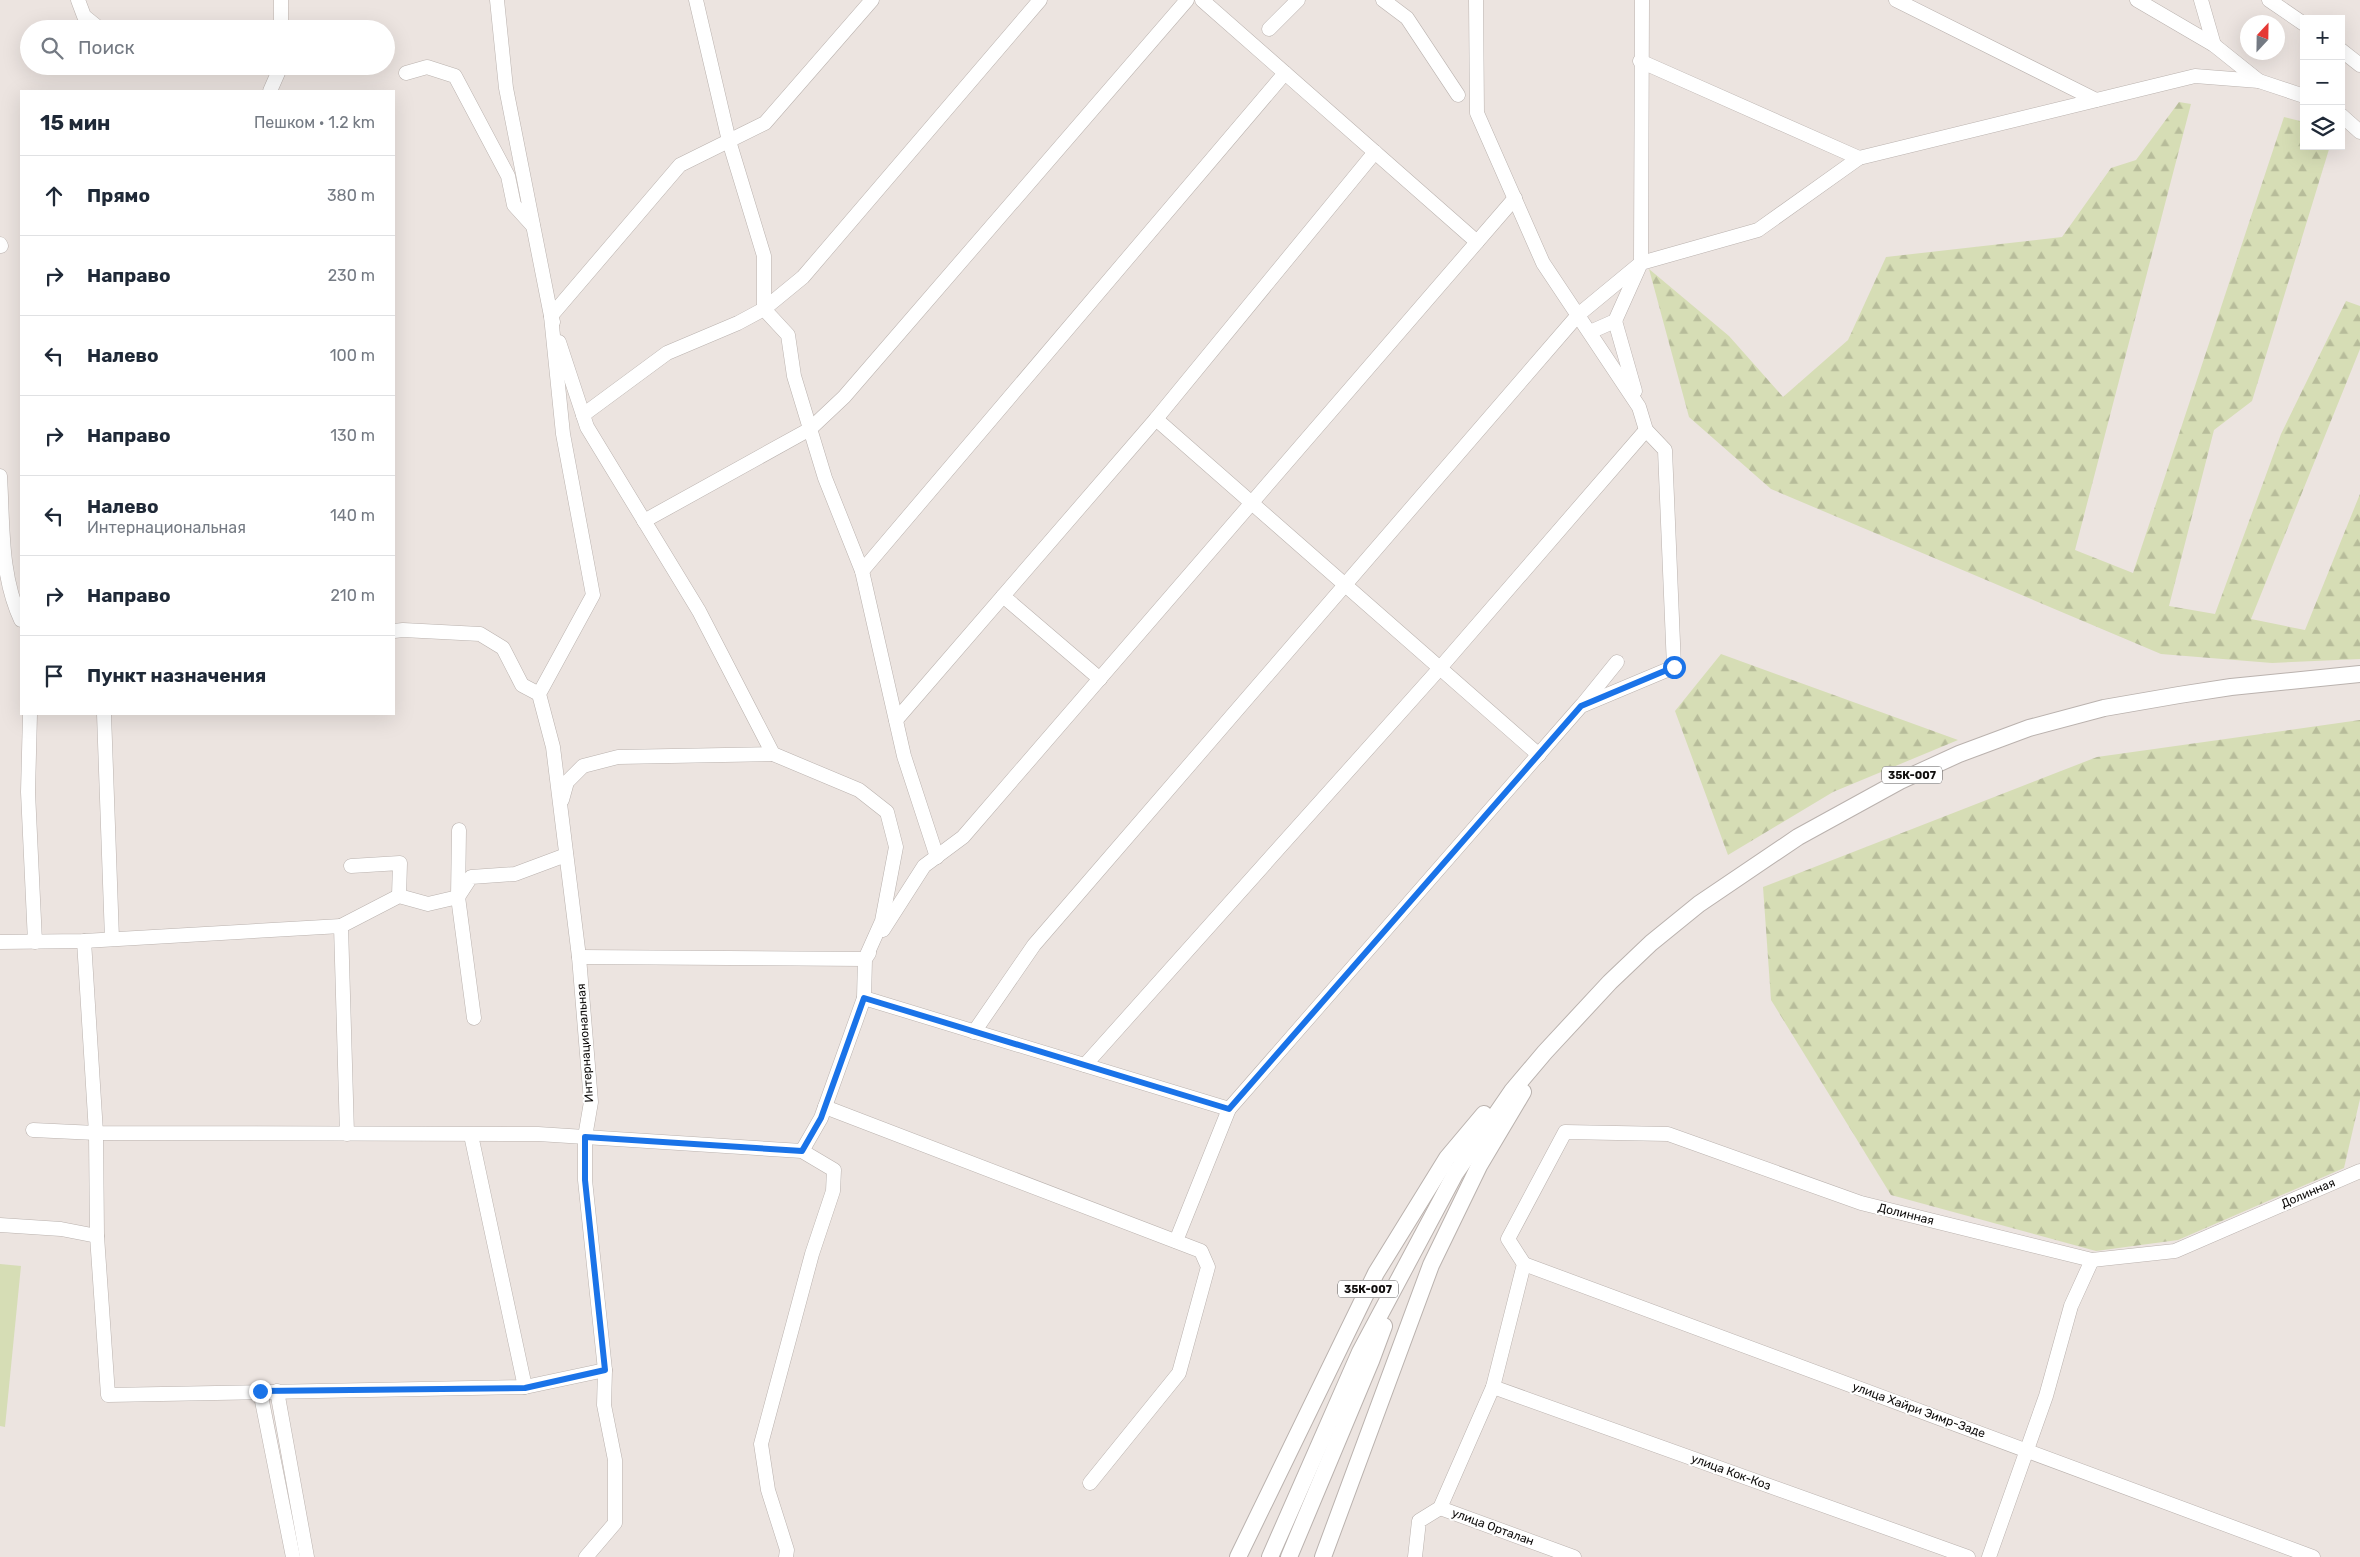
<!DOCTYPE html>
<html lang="ru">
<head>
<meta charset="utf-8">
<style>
	:root { --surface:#fff; --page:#f2f2f3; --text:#1f2937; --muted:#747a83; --line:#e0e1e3 }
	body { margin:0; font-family:Rubik,sans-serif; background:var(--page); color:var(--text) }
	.controls { position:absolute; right:15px; top:15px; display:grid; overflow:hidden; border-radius:0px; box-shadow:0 5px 20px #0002 }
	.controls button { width:45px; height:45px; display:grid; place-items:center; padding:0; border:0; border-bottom:1px solid var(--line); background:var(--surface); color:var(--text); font:25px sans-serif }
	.compass { position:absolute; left:2240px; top:15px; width:45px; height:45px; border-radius:50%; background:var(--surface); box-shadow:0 5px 20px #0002; rotate:22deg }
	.stop { position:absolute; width:15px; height:15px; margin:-11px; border:4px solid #1a73e8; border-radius:50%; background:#fff }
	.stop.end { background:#1a73e8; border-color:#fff; box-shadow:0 1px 5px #0008 }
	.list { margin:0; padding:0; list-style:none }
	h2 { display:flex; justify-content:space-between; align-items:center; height:65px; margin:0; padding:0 20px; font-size:21px }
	h2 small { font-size:16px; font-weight:400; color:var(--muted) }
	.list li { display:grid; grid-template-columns:32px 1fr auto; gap:15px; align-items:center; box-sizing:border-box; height:80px; padding:0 20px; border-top:1px solid var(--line) }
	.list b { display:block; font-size:19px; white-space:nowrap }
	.list p { margin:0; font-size:16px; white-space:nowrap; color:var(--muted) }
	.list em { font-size:16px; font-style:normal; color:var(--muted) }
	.icon { flex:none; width:28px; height:28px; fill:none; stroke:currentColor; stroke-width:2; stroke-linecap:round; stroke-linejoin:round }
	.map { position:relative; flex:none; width:2360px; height:1557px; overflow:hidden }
	.search { position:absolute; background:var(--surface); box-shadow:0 5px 20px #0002; left:20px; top:20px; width:375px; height:55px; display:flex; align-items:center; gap:12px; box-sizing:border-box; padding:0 18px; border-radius:28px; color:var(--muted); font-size:19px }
	.panel { position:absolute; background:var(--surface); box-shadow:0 5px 20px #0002; left:20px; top:90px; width:375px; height:625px; border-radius:0px }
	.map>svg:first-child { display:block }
	.forest { fill:url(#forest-firs) }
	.garden { fill:#d6ddb5 }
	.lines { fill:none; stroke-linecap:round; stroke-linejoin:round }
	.minor-casing { stroke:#bab2ae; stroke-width:15 }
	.major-casing { stroke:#bab2ae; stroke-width:18 }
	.minor { stroke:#fff; stroke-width:14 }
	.major { stroke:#fff; stroke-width:16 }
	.route { stroke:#1a73e8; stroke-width:6 }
	.labels { text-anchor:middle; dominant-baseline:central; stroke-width:4; stroke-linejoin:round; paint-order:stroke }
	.shield { fill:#fff; stroke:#585656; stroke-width:1 }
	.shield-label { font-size:11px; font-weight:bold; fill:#100e0d }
	.street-label { font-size:12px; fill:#100e0d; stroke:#fff }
</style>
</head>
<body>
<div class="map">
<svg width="2360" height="1557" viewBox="0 0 2360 1557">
	<defs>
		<pattern id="forest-firs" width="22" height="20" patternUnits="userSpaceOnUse" patternTransform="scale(1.25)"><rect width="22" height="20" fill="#d6ddb5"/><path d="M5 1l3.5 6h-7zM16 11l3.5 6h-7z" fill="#b7bc9a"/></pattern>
	</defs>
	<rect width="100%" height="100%" fill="#ece4e0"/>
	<!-- forest -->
	<g class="forest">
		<polygon points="2179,102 2191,104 2075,550 2133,573 2284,117 2304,122 2304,146 2330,146 2252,401 2214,430 2169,606 2215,614 2281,434 2346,301 2360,306 2360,349 2251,619 2305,630 2360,494 2360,659 2272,663 2161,654 1771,489 1689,417 1649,269 1729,336 1783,397 1848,340 1886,257 2062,237 2111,168 2136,160"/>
		<polygon points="1721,654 1958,740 1833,792 1728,855 1675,711"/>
		<polygon points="2360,720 2360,1099 2344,1168 2178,1240 2096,1251 1891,1195 1771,1000 1763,887 2097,757"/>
	</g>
	<!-- garden -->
	<polygon class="garden" points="0,1264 21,1266 5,1427 0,1426"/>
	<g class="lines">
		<defs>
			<g id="minor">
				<polyline points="78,0 84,16 100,29"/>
				<polyline points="281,0 281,29"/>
				<polyline points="497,0 506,88 551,316 563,434 593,595 539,694 553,747 579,957 591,1102 585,1137 585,1180 605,1370 604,1405 615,1460 615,1523 586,1557"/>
				<polyline points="696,0 729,141 764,256 764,309 788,335 794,376 825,478 862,571 904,756 937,857"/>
				<polyline points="1202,0 1477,242"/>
				<polyline points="1383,0 1407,18 1458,95"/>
				<polyline points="1896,0 2096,100"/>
				<polyline points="2137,0 2214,45 2259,81"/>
				<polyline points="2201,0 2214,45"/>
				<polyline points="2269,0 2304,24"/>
				<polyline points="1269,29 1298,0"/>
				<polyline points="2341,50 2360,65"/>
				<polyline points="1640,61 1859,158"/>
				<polyline points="406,73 427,67 455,76 508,176 514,205 533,226"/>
				<polyline points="270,91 281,66"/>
				<polyline points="2341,115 2360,132"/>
				<polyline points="0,244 1,246"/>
				<polyline points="1615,321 1635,391"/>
				<polyline points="553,322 551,316 680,165 765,123 872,0"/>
				<polyline points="1590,332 1615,321 1641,263 1758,230 1859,158 2195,76 2259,81 2304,96"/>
				<polyline points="559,342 587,427 699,611 773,754 859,790 887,812 896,847 882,921 865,959 579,957"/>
				<polyline points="583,415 667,353 738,323 764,309 803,277 1040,0"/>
				<polyline points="1156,419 1539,755"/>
				<path d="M0,476C3,525 0,575 21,620"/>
				<polyline points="644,521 810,429 844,397 1187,0"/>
				<polyline points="862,571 1285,73"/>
				<polyline points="1003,596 1100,679"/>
				<polyline points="394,631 403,630 480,634 503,648 522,685 539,694"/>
				<polyline points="1583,704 1617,662"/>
				<polyline points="30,714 28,792 35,942"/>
				<polyline points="104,714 112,939"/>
				<polyline points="896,720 1156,419 1375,152"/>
				<polyline points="562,800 567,782 583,766 618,757 773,754"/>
				<polyline points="459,830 458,897 474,1018"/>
				<polyline points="351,866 400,863 399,896"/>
				<polyline points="341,926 399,896 428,904 458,897 471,877 515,874 566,855"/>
				<polyline points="883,930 924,866 963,837 1515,198"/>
				<polyline points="84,941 96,1133 97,1236 108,1395 525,1387 605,1370"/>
				<polyline points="0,942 84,941 341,926 347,1134"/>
				<polyline points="864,998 1229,1109 1581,706 1674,667 1665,450 1646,430 1639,407 1543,263 1477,113 1476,0"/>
				<polyline points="974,1032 1034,945 1578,315 1641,263 1642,0"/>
				<polyline points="1085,1065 1440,668 1646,430"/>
				<polyline points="825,1107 1201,1251 1208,1267 1179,1373 1090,1483"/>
				<polyline points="33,1130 96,1133 538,1134 802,1151 834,1170 833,1191 812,1254 761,1444 768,1490 787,1550 786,1557"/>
				<polyline points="471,1135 525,1387"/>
				<polyline points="802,1151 821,1118 864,998 865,959 869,953"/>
				<polyline points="0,1225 61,1229 97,1236"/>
				<polyline points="1176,1241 1229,1109"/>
				<polyline points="1524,1264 2313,1557"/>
				<polyline points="1493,1387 1968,1557"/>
				<polyline points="260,1391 293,1557"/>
				<polyline points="277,1391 307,1557"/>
				<polyline points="1440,1508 1574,1557"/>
				<polyline points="1415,1557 1419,1521 1440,1508 1493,1387 1524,1264 1508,1239 1565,1132 1668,1134 1861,1203 2092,1260 2175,1251 2360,1171"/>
				<polyline points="1989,1557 2046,1396 2071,1306 2092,1260"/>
			</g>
			<g id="major">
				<polyline points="1238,1557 1376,1273 1447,1158 1484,1114"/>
				<polyline points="1270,1557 1360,1352 1455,1174 1512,1091 1545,1052 1610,982 1651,943 1699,904 1798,837 1900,781 1959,754 2029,728 2104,708 2179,695 2231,687 2360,674"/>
				<polyline points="1289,1557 1371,1361 1384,1326"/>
				<polyline points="1323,1557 1431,1265 1479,1166 1523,1092"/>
			</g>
		</defs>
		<!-- minor casing -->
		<use href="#minor" class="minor-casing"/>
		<!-- major casing -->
		<use href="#major" class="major-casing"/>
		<!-- minor -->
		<use href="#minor" class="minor"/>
		<!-- major -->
		<use href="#major" class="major"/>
	</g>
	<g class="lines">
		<!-- route -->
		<polyline class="route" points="260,1391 525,1388 605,1370 585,1180 585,1137 802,1151 821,1118 864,998 1229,1109 1581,706 1674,667"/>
	</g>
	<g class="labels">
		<!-- shield labels -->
		<g class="shield">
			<rect x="1882" y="766.5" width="60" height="17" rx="4"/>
			<rect x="1338" y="1280.5" width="60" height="17" rx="4"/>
		</g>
		<g class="shield-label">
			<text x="1912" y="775">35К-007</text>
			<text x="1368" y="1289">35К-007</text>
		</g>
		<!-- street labels -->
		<g class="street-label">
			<text transform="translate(585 1043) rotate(-94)">Интернациональная</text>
			<text transform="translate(2308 1193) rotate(-23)">Долинная</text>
			<text transform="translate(1906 1214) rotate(14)">Долинная</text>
			<text transform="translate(1919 1410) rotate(20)">улица Хайри Эимр-Заде</text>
			<text transform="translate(1731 1472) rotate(20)">улица Кок-Коз</text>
			<text transform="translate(1493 1527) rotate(20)">улица Орталан</text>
		</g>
	</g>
</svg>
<div class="controls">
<button>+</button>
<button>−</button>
<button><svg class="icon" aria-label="layers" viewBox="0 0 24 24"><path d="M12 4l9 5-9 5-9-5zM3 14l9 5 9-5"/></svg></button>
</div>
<svg class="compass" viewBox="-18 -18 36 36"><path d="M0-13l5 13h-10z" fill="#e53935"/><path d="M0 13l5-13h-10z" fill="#747a83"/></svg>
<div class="stop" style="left:1674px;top:667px"></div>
<div class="stop end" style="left:260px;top:1391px"></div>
<div class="search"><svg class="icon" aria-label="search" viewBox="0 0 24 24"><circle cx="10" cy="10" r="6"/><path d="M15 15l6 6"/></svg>Поиск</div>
<section class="panel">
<h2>15 мин<small>Пешком · 1.2 km</small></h2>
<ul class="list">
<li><svg class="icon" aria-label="ahead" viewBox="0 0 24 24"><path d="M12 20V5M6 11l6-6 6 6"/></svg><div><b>Прямо</b></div><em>380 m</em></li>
<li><svg class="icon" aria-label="right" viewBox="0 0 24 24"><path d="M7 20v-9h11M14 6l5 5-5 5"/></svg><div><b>Направо</b></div><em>230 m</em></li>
<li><svg class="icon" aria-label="left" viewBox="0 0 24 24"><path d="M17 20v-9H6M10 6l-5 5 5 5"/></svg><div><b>Налево</b></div><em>100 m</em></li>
<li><svg class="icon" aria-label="right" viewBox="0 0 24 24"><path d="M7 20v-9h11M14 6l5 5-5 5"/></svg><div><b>Направо</b></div><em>130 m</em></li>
<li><svg class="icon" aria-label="left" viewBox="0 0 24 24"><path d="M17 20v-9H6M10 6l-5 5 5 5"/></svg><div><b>Налево</b><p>Интернациональная</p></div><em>140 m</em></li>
<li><svg class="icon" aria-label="right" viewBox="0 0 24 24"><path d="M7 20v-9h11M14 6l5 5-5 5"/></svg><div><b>Направо</b></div><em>210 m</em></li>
<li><svg class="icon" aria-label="arrive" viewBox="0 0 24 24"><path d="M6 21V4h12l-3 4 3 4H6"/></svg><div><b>Пункт назначения</b></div></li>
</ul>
</section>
</div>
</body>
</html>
